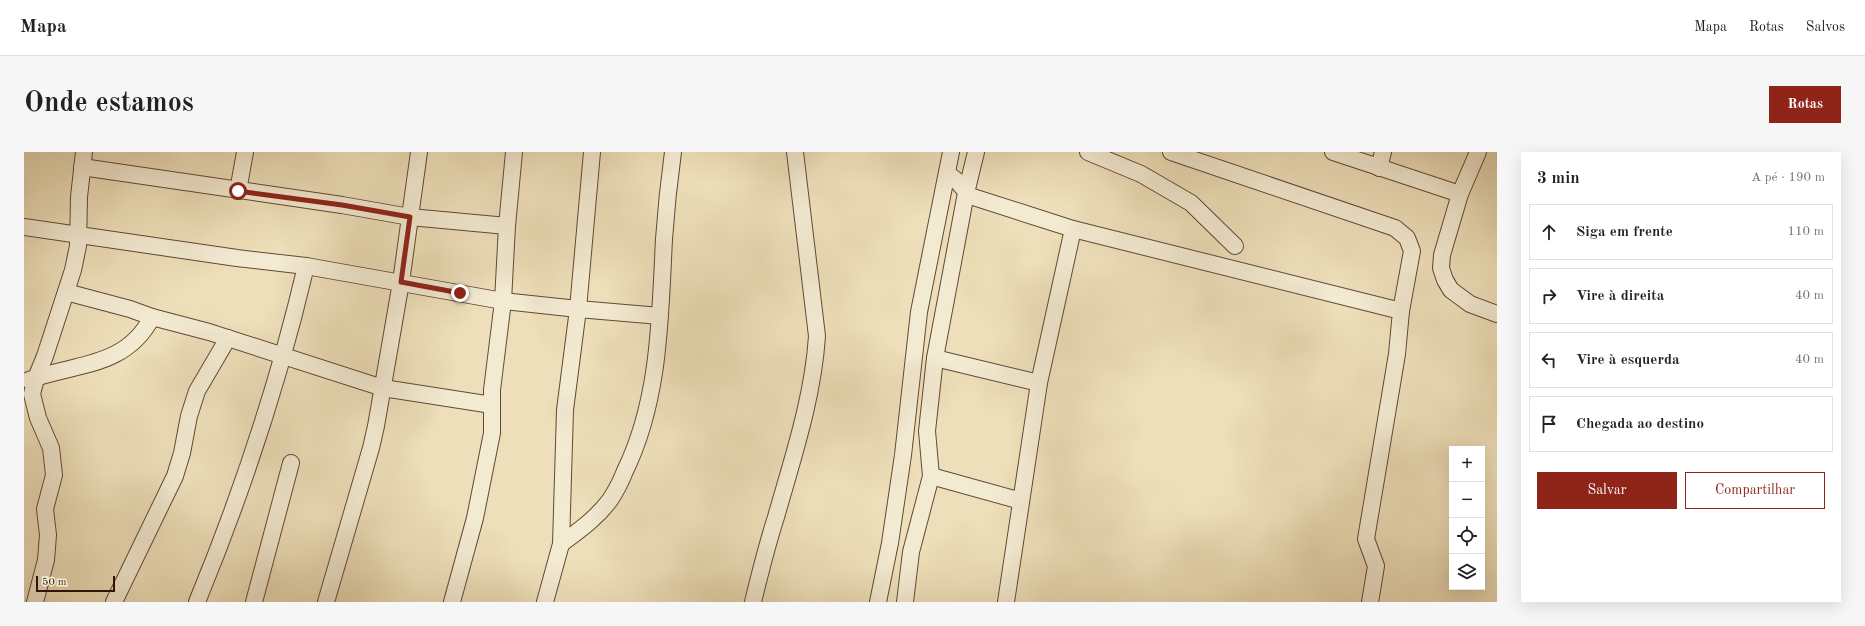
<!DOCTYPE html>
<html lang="pt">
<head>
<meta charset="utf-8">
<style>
	:root { --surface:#fff; --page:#f6f6f6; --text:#222; --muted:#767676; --line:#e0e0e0; --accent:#8f2418 }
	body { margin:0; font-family:"Old Standard TT",serif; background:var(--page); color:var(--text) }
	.controls { position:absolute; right:12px; bottom:12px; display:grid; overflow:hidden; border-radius:0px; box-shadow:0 4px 16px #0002 }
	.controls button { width:36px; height:36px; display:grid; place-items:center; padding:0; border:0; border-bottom:1px solid var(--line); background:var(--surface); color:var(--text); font:20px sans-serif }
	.scale { position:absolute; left:12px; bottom:10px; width:79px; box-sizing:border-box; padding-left:4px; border:2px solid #331508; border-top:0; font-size:11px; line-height:14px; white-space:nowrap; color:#331508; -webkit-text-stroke:3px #f3ead2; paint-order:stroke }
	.stop { position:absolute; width:12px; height:12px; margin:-9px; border:3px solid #8f2418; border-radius:50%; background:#fff }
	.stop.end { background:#8f2418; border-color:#fff; box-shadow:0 1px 4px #0008 }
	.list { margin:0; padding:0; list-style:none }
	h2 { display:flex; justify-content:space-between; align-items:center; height:52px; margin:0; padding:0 16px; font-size:17px }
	h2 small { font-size:13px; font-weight:400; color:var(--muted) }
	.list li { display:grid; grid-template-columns:26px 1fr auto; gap:12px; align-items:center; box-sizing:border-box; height:56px; margin:0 8px 8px; padding:0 8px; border:1px solid var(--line); border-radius:0px }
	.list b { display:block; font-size:15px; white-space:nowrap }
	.list em { font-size:13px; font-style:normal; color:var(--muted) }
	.actions { display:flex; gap:8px; padding:12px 16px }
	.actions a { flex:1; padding:9px 0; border:1px solid var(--accent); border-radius:0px; text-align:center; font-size:14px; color:var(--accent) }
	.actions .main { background:var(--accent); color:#fff }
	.icon { flex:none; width:22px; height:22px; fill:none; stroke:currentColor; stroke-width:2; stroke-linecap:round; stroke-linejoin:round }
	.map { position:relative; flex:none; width:1473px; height:450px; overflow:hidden; border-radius:0px }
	header { display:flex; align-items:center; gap:24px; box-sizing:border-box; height:56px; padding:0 20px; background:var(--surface); border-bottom:1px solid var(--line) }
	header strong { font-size:19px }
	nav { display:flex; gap:22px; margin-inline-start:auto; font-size:14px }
	.intro { display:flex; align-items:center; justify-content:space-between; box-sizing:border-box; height:96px; padding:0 24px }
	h1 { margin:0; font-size:28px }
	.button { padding:10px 18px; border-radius:0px; background:var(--accent); color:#fff; font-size:14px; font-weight:700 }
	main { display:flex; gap:24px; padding:0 24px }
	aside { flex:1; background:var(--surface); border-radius:0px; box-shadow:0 4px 16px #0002 }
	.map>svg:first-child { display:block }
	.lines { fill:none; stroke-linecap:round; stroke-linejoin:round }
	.minor-casing { stroke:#624834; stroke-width:18 }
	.minor { stroke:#f3ead2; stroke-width:16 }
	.route { stroke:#8f2418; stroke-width:5 }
</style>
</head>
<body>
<header>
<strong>Mapa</strong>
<nav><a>Mapa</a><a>Rotas</a><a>Salvos</a></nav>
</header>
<div class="intro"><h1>Onde estamos</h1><a class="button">Rotas</a></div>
<main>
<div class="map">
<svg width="1473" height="450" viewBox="0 0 1473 450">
	<rect width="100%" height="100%" fill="#eddfb9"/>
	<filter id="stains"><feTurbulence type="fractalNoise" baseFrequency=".005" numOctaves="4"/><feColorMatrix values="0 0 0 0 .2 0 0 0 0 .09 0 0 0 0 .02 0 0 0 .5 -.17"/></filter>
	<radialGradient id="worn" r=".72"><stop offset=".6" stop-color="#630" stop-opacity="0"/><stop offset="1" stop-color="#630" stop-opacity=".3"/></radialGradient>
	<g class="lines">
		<defs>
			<g id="minor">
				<polyline points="1064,0 1117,22 1167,51 1211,94"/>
				<polyline points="1147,0 1371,76 1383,86 1388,99 1377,159"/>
				<polyline points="1309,0 1436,42"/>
				<polyline points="1454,0 1436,42 1418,103 1417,116 1421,128 1427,138 1446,152 1473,162"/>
				<polyline points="58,15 318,53 386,65 483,74"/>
				<polyline points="1355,16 1359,0"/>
				<polyline points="923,21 932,28 946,44 1049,77 1377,159 1373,202 1342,387 1352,414 1346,450"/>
				<polyline points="214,39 221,0"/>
				<polyline points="0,75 213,106 282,114 479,149 554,157 636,164"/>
				<polyline points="42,140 106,157 128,165 185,180 359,236 468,253"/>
				<polyline points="911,206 1015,231"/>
				<path d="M5,228C51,211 102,216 128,165"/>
				<polyline points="907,324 997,349"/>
				<path d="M537,392C554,379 573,366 586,348C592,339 597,329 601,319C636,247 636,166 640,87C642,58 645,29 649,0"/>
				<polyline points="11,450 22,408 24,383 21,357 30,323 27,296 14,266 8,242 12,226 21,204 49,118 54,94 55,45 60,0"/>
				<polyline points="90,450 151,324 158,301 165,264 173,239 204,186"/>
				<path d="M173,450C218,341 255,229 282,114"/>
				<polyline points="230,450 267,311"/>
				<polyline points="302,450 347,296 352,274 377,130 395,0"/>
				<polyline points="428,450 451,366 468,281 468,238 479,149 483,74 490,0"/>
				<polyline points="521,450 537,392 541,258 554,157 568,0"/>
				<path d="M729,450C736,421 743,393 752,365C769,305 789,246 793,184L771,0"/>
				<polyline points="854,450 866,391 879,303 895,160 927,0"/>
				<polyline points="881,450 887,400 907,324 903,279 911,206 942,41 952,0"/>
				<polyline points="982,450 1015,231 1049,77"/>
			</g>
		</defs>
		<!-- minor casing -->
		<use href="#minor" class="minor-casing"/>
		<!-- minor -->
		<use href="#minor" class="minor"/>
	</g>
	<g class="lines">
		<!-- route -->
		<polyline class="route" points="214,39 318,53 386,65 377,130 436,141"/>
	</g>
	<rect width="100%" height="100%" filter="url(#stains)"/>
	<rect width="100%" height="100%" fill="url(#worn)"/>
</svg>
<div class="controls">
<button>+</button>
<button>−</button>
<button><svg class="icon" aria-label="locate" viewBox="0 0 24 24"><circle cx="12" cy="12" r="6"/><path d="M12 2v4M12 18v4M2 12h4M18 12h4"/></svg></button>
<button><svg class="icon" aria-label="layers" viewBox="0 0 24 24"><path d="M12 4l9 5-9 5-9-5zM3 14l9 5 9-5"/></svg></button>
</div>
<div class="scale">50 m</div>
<div class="stop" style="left:214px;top:39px"></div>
<div class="stop end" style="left:436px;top:141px"></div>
</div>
<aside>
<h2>3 min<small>A pé · 190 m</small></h2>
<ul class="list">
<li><svg class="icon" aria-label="ahead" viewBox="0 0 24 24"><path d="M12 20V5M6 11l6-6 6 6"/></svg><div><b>Siga em frente</b></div><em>110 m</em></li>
<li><svg class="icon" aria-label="right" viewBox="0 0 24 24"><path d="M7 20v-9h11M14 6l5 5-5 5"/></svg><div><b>Vire à direita</b></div><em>40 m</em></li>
<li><svg class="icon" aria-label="left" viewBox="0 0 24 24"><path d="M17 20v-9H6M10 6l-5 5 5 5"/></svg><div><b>Vire à esquerda</b></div><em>40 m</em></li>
<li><svg class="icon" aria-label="arrive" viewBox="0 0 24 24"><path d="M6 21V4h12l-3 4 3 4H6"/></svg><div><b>Chegada ao destino</b></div></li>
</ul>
<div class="actions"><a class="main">Salvar</a><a>Compartilhar</a></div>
</aside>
</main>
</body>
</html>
